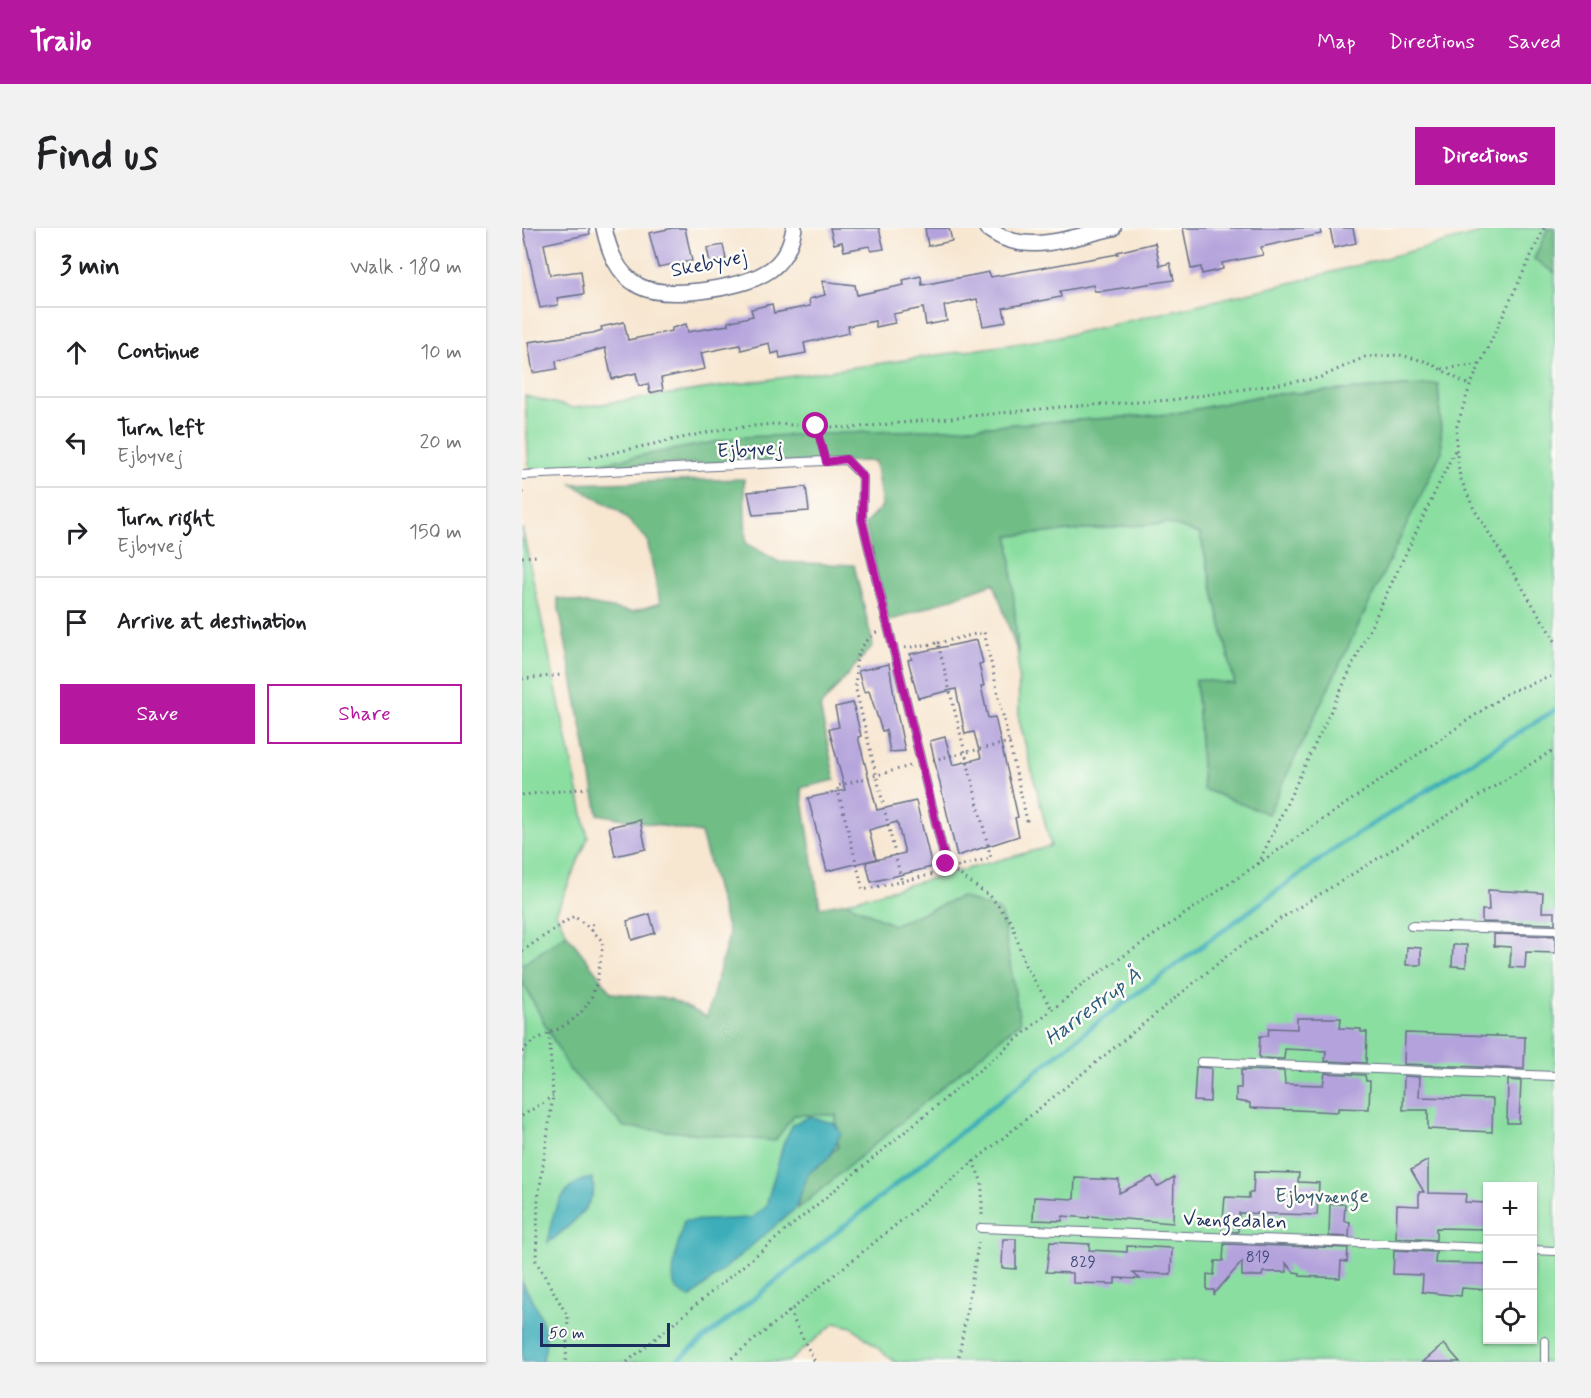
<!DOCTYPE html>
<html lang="en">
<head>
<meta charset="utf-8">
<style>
	:root { --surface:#fff; --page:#f2f2f2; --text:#202124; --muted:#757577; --line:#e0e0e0; --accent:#b5179e }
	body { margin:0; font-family:Mynerve,sans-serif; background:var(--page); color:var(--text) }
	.controls { position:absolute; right:18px; bottom:18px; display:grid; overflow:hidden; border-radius:0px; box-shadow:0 2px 4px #0004 }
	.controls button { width:54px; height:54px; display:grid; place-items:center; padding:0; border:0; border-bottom:2px solid var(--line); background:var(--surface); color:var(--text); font:30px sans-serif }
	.scale { position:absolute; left:18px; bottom:15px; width:130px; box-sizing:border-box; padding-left:6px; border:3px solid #1b2f5e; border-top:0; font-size:16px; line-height:21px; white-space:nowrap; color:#1b2f5e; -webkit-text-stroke:4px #fdfcf7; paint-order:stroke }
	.stop { position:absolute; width:18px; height:18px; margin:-14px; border:4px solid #b5179e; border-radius:50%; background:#fff }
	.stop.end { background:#b5179e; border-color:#fff; box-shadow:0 2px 6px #0008 }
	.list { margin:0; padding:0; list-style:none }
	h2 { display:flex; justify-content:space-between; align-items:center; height:78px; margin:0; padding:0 24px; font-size:26px }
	h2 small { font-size:20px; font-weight:400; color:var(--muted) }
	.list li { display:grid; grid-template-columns:39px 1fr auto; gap:18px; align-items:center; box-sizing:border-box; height:90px; padding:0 24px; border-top:2px solid var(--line) }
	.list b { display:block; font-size:22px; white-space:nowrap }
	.list p { margin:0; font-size:20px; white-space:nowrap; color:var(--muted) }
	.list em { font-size:20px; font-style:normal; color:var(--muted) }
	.actions { display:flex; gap:12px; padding:18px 24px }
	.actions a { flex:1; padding:14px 0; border:2px solid var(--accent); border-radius:0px; text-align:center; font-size:21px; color:var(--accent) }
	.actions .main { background:var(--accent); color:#fff }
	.icon { flex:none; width:33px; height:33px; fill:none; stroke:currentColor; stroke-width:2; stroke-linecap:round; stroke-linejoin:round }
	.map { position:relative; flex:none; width:1033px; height:1134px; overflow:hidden; border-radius:0px }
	header { display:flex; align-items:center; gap:36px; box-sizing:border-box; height:84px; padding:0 30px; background:var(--accent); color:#fff }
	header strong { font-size:28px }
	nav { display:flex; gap:33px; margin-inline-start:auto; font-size:21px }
	.intro { display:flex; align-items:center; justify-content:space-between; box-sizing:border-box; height:144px; padding:0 36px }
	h1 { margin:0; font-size:42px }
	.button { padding:15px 27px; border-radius:0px; background:var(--accent); color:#fff; font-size:21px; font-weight:700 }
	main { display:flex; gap:36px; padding:0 36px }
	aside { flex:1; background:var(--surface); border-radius:0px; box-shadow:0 2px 4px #0004 }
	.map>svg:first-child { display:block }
	.green { fill:#8adea0; stroke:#52867f; stroke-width:1.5; fill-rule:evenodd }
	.forest { fill:#6fbd86; stroke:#457672; stroke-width:1.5 }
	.water { fill:#3eaeb9; stroke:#2c6e8c; stroke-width:1.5 }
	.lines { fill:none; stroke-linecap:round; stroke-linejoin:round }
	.stream { stroke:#3eaeb9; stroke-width:5 }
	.building { fill:#b3a2db }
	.service-casing { stroke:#686f86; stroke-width:10 }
	.minor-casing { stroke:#686f86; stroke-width:18 }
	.path { stroke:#686f86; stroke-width:3; stroke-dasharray:1.5 4.5; stroke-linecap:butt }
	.service { stroke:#fff; stroke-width:8 }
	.minor { stroke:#fff; stroke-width:15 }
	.route { stroke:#b5179e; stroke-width:8 }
	.labels { text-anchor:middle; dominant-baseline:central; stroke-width:5; stroke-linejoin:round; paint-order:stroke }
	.number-label { font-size:16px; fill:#414c7d }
	.street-label { font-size:20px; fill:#1b2f5e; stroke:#fdfcf7 }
	.park-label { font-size:20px; fill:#375b6e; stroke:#fdfcf7 }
	.water-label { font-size:21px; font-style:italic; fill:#275b7e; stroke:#fdfcf7 }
</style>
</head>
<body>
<header>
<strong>Trailo</strong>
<nav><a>Map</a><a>Directions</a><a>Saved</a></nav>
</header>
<div class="intro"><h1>Find us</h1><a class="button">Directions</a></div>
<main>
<aside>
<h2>3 min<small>Walk · 180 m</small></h2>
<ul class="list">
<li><svg class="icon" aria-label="ahead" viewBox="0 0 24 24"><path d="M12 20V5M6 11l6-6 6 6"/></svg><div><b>Continue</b></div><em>10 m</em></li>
<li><svg class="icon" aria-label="left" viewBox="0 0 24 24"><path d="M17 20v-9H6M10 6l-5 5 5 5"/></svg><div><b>Turn left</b><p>Ejbyvej</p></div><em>20 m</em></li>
<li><svg class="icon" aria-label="right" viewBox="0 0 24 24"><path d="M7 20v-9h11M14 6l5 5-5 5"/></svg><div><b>Turn right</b><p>Ejbyvej</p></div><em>150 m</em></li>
<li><svg class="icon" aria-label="arrive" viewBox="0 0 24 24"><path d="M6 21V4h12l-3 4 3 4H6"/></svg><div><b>Arrive at destination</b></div></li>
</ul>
<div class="actions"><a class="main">Save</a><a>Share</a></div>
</aside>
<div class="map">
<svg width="1033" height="1134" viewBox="0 0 1033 1134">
	<rect width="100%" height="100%" fill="#fdfcf7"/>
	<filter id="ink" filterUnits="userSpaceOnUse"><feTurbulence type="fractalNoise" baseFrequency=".0167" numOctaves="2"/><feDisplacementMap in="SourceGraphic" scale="12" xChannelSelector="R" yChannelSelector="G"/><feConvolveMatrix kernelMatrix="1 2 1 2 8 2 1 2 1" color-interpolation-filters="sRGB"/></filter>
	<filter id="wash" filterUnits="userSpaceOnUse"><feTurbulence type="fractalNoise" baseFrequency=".008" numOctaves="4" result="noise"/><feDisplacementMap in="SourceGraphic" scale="24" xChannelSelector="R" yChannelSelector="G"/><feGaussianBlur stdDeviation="1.35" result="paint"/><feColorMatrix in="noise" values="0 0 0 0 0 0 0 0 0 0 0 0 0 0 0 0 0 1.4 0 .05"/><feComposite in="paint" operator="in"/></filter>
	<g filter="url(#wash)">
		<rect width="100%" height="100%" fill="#f7e6d0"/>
		<!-- green -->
		<g class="green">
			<path d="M977,0H1026L1012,31L1033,45V1134H373L330,1099L313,1095L266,1134H0V753L47,841L271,887H314L316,919L275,955L498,794L439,669L371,697L324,674L529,618L497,492L496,426L486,308L645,295L678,306L713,457L674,452L681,561L920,223L916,156L743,167L650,186L404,202L220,209L63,239L7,241L3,168L52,180L533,110L772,54ZM966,958H1011V1112H966Z"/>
			<polygon points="0,300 66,610 34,685 45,706 0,737"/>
		</g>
		<!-- forest -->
		<g class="forest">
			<polygon points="1026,0 1033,0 1033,45 1012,31"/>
			<polygon points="916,156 920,223 746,586 681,561 674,451 713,456 678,306 645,295 487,308 496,426 472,355 367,393 343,296 360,278 353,233 62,238 220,209 404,202 650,186 743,167"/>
			<polygon points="222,251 224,315 257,334 332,337 351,417 298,479 313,552 279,560 298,679 324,674 371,697 439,669 479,683 498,794 276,981 275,955 316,919 314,887 272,887 253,913 102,899 47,841 0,753 0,737 45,706 90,765 148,771 185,789 207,707 179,605 76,586 35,370 110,384 138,375 125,311 97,283 50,256"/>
		</g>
		<!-- water -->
		<g class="water">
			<path d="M287,889L312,895L319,905L307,929L286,946L273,981L168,1070C162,1067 156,1065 153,1059C147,1044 158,1009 162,993L229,990L244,978L262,914L271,896Z"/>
			<path d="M70,950C80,974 44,1001 26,1015C28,988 39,954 70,950Z"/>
			<path d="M0,1054C15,1079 31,1104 20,1134H0Z"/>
		</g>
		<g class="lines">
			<!-- stream -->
			<polyline class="stream" points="153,1134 572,797 819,616 1033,482"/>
		</g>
		<g id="blocks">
			<!-- building -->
			<g class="building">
				<polygon points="1,0 67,0 68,6 22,16 28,47 59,43 62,66 35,70 36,77 18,80"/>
				<polygon points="151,0 163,0 170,33 136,39 127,5"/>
				<polygon points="308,0 357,0 362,21 349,23 347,18 322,23 320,14 312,16"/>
				<polygon points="403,0 427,0 430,13 406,18"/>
				<polygon points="661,0 798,0 799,6 739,19 741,27 700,35 701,41 680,46 679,39 669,41"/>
				<polygon points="808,0 831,0 834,15 812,20"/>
				<polygon points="633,15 638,38 648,35 652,52 581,63 572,63 571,57 538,63 539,69 481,80 484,93 479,95 461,98 455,71 422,78 425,93 404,97 401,80 371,86 373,95 354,99 353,93 326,98 327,105 282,115 284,125 258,130 257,124 249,126 247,115 219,122 218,117 179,125 183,141 139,150 141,162 128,165 126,156 117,158 114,145 90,151 83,120 34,133 35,141 11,145 6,114 71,105 80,102 79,99 102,94 106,112 150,103 150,100 164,96 166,104 206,97 206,94 231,88 229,81 250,76 252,85 288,78 287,71 303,67 300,53 333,57 335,67 382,57 381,52 399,48 400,57 467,44 469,49 596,26 595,24"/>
				<polygon points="201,17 204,31 188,35 185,20"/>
				<polygon points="284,259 287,283 231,287 226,264"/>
				<polygon points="455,412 461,435 457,436 462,458 459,458 466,490 473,489 496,589 493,590 497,608 435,628 408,513 423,509 431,537 459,530 452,504 443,506 434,461 396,470 386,432 390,431 388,426"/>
				<polygon points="367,436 374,480 383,523 368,524 364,502 360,503 347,463 342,464 336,443"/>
				<polygon points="331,475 339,508 336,509 355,582 394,573 410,639 349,654 344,634 383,625 375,594 347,602 354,631 305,643 286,570 323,562 307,501 317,499 313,479"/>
				<polygon points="118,592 124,621 93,628 87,599"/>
				<polygon points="966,662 1021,665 1020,684 1033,684 1033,696 960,694 960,682 967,682"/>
				<polygon points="128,686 133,705 110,712 105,693"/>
				<polygon points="972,706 1033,708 1033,725 1004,724 1003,740 988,739 989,719 972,718"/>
				<polygon points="931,717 945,717 944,739 930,738"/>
				<polygon points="885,719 899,720 899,737 884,737"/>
				<polygon points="775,790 819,790 818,800 839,801 839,804 845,804 844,835 803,833 804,823 763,821 762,831 737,830 738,808 746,808 747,800 775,801"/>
				<polygon points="883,805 1003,809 1002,841 882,836"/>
				<polygon points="674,839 689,840 688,874 672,873"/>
				<polygon points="719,842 762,843 763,856 801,857 803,845 843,847 844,853 848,853 847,881 816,880 816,884 728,880 728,875 714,873 714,860 719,860"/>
				<polygon points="882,848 898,849 897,869 971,871 970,904 906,901 906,882 881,882"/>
				<polygon points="986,852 999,853 997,895 985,895"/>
				<polygon points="906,932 906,965 944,966 943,974 966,975 966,1001 914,1000 914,1012 874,1010 875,977 897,978 897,964 902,964 889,942"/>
				<polygon points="732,944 777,945 776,954 797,955 795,987 717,985 716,1004 700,1003 703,969 727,970 727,965 731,965"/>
				<polygon points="630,949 635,959 652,949 651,995 567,988 567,990 541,988 540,993 511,992 512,969 552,971 553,950 597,952 597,965"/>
				<polygon points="808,976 823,976 822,993 828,994 827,1009 807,1008"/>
				<polygon points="481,1011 494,1011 494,1041 480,1040"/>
				<polygon points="528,1014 568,1016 567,1022 605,1024 605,1018 650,1020 649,1046 611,1045 618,1051 593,1050 593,1056 551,1055 551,1045 524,1044"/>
				<polygon points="702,1016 826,1020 825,1034 819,1033 818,1050 778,1048 778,1045 772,1044 764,1035 765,1044 741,1044 740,1048 720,1048 720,1034 692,1066 692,1062 685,1062 685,1046 692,1047 693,1033 701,1033"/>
				<polygon points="872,1022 914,1024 913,1035 966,1036 966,1062 940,1060 939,1068 900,1064 901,1047 871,1046"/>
				<polygon points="922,1116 938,1134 901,1134"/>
			</g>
		</g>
	</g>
	<g filter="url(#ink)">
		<use href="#blocks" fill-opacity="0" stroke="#686f86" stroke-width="1.5"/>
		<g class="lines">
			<defs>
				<g id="service">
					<polyline points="0,247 324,232 341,249 340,292 424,636"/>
					<polyline points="889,698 1033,702"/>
					<polyline points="679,834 1033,848"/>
					<polyline points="459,1000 966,1020"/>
					<polyline points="1011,1022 1033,1023"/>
					<polyline points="1023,1134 1023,1113"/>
				</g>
				<g id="minor">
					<path d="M82,0C87,23 95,46 117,58C143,72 217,61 243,45C260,36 269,18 272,0"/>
					<path d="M465,0C502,30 549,9 591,0"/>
				</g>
			</defs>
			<!-- service casing -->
			<use href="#service" class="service-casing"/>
			<!-- minor casing -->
			<use href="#minor" class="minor-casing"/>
			<!-- path -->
			<g class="path">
				<polyline points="1022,0 948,158 935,198 934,220 938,249 951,279 1033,413"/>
				<polyline points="920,141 958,136"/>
				<polyline points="294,198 300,220"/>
				<polyline points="67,230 201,201 252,196 328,200 539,179 649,172 797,150 843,129 878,127 906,134 948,158"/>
				<polyline points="0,265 2,265"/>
				<polyline points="0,329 15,328"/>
				<path d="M355,404C332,421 333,435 334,462L380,655"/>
				<polyline points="416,415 462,404 506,597"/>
				<polyline points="383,420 416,415 469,630 434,639"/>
				<polyline points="0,451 39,447"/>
				<polyline points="411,532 488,514"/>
				<polyline points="388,538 315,558 341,662 417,645"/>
				<polyline points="0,567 66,560"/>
				<polyline points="736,636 934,220"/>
				<polyline points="434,644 469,669 490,695 503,737 530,781"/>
				<polyline points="0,723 52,688 70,702"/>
				<polyline points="27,805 31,868 16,972 14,1033 46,1089 44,1134"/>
				<path d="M0,824C10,811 20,809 34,802C75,782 75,755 81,714L70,702L71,692"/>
				<polyline points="0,888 31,868"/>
				<polyline points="451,933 460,955 460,987"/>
				<polyline points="267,1083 293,1134"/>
				<polyline points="105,1134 565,753 987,464 1033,447"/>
				<polyline points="205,1134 710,724 761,689 1033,521"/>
				<polyline points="436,1134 457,1011"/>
			</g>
			<!-- service -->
			<use href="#service" class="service"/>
			<!-- minor -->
			<use href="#minor" class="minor"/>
		</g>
	</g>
	<g class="lines" filter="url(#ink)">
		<!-- route -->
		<polyline class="route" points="294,198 304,234 324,231 341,249 340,292 424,636"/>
	</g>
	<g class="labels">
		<!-- number labels -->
		<g class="number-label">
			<text x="736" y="1029">819</text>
			<text x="561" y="1034">829</text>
		</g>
		<!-- street labels -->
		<g class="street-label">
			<text transform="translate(187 36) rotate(-11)">Skebyvej</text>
			<text transform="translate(228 222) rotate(-3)">Ejbyvej</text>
			<text transform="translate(713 993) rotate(2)">Vængedalen</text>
		</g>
		<!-- park labels -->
		<g class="park-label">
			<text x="800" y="968">Ejbyvænge</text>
		</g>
		<!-- water labels -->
		<g class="water-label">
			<text transform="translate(571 779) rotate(-37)">Harrestrup Å</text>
		</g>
	</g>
</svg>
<div class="controls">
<button>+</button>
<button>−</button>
<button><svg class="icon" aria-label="locate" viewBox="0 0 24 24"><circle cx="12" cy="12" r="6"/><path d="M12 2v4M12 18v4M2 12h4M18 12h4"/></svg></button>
</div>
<div class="scale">50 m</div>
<div class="stop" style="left:294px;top:198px"></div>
<div class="stop end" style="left:424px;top:636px"></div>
</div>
</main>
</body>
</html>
